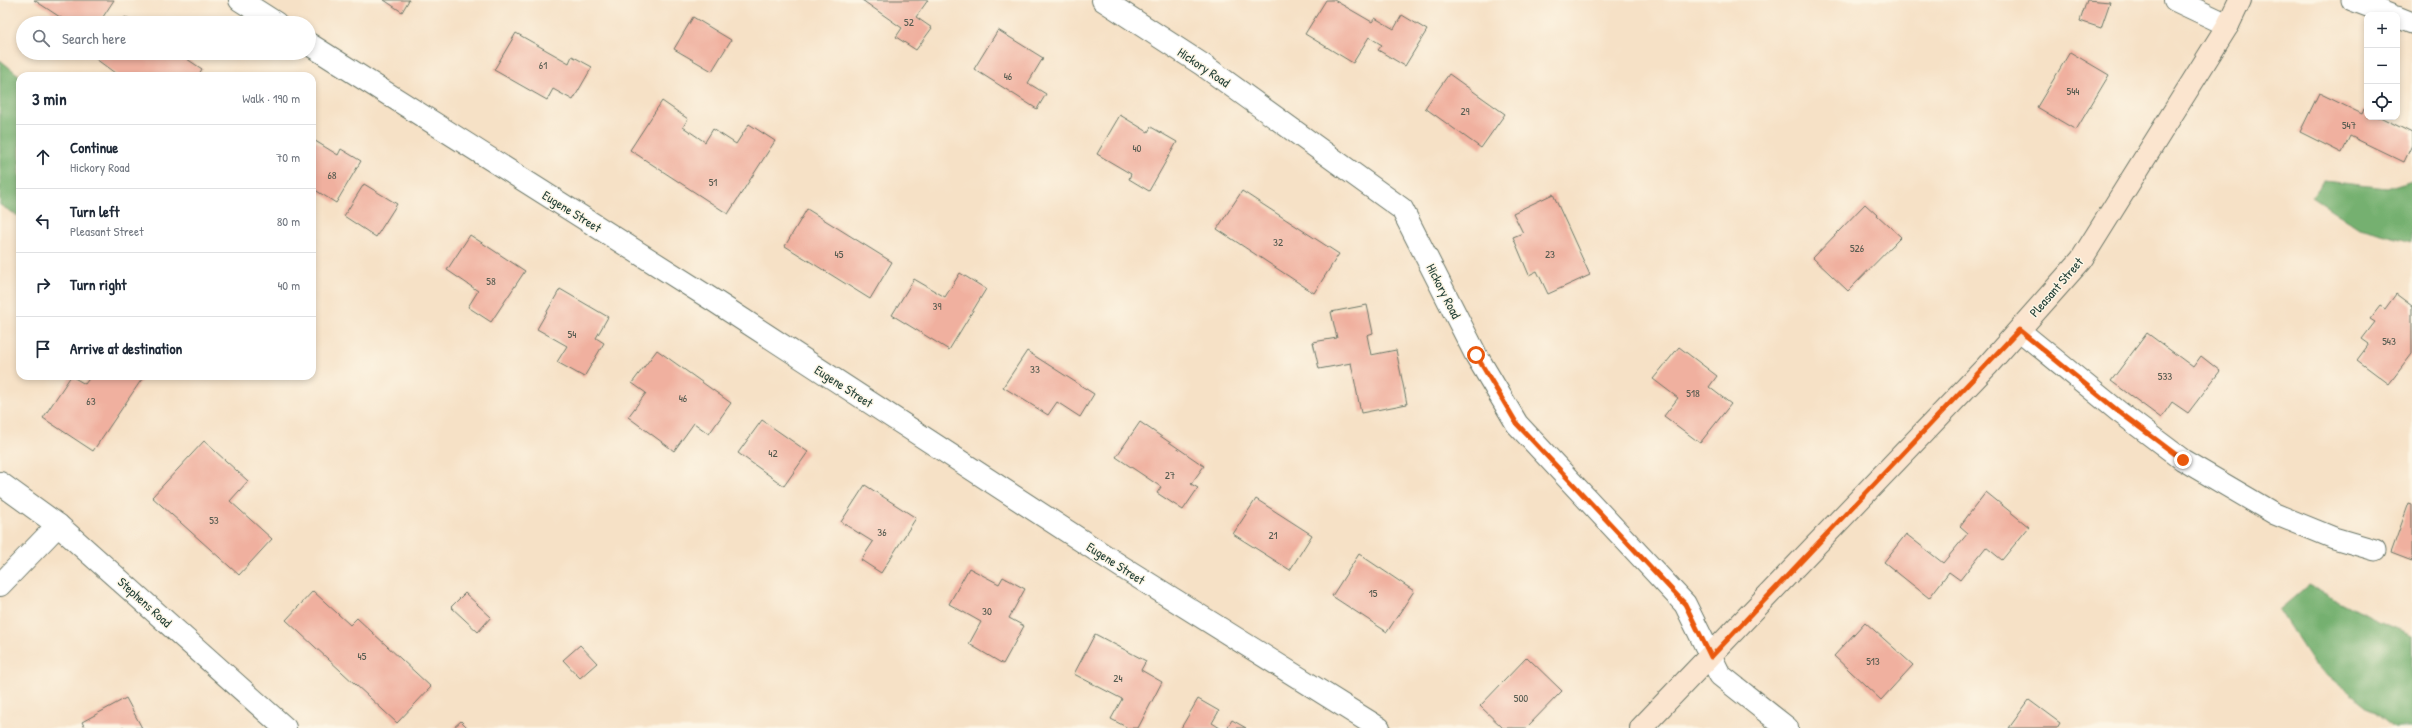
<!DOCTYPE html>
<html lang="en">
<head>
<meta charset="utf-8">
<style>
	:root { --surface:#fff; --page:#f2f2f3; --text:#1f2937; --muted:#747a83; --line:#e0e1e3 }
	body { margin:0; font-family:"Patrick Hand",sans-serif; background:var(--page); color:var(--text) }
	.controls { position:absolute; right:12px; top:12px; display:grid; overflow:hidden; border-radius:8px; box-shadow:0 2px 6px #0003 }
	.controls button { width:36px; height:36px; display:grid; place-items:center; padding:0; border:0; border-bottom:1px solid var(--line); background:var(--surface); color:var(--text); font:20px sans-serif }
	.stop { position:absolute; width:12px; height:12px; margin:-9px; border:3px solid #ea580c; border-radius:50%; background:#fff }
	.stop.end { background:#ea580c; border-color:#fff; box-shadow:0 1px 4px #0008 }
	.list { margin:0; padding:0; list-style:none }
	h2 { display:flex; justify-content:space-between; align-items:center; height:52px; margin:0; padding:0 16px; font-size:17px }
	h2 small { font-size:13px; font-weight:400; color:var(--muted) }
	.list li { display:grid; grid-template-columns:26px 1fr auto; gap:12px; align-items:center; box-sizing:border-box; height:64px; padding:0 16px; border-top:1px solid var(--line) }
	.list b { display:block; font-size:15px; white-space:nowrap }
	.list p { margin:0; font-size:13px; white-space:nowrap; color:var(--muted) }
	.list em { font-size:13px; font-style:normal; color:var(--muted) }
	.icon { flex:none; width:22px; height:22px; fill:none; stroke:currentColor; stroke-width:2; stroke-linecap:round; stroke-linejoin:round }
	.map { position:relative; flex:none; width:2412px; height:728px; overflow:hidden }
	.search { position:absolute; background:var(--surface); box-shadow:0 2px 6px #0003; left:16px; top:16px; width:300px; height:44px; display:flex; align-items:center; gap:10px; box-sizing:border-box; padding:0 14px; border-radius:22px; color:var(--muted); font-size:15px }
	.panel { position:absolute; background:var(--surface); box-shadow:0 2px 6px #0003; left:16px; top:72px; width:300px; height:308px; border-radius:12px }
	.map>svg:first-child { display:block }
	.forest { fill:#74b070; stroke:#4a7652 }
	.building { fill:#f0b09f }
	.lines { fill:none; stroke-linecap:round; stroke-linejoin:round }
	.lane-casing { stroke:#6a7667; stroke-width:23 }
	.street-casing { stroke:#6a7667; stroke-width:24 }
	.secondary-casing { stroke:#6a7667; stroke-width:24 }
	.lane { stroke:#fff; stroke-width:21 }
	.street { stroke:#fff; stroke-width:22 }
	.secondary { stroke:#fbe5cf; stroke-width:22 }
	.route { stroke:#ea580c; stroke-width:5 }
	.labels { text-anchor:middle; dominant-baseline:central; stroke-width:3; stroke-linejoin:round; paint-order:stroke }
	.number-label { font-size:11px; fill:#535a4f }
	.street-label { font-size:13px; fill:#1f3d34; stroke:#fcf5e5 }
</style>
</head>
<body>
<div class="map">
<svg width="2412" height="728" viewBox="0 0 2412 728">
	<rect width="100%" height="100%" fill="#fcf5e5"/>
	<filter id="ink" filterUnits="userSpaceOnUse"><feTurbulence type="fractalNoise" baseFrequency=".025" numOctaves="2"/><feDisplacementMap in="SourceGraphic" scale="8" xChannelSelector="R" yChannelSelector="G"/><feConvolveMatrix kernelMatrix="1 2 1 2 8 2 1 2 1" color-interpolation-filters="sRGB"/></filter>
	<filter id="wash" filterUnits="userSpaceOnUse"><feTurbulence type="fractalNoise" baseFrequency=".012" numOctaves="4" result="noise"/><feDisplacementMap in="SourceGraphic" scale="16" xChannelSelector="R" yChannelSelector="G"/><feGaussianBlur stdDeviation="0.9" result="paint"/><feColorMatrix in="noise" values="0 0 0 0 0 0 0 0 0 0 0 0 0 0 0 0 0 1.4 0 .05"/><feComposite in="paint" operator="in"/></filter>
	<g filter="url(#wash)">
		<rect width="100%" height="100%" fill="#f6e1c6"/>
		<!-- forest -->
		<g class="forest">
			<polygon points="0,60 20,76 20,217 0,205"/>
			<polygon points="2412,180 2412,242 2359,228 2312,197 2324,181 2387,188"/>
			<polygon points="2308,585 2376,620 2412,635 2412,728 2394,728 2314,664 2279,610"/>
		</g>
		<g id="blocks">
			<!-- building -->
			<g class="building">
				<polygon points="34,0 114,0 99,23 69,23"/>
				<polygon points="384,0 409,0 402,12"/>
				<polygon points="862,0 928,0 916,17 932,28 916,50 896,37 902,28"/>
				<polygon points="1326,0 1334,0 1372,22 1375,18 1394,29 1402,15 1427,30 1405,66 1378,50 1382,45 1369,37 1353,63 1305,34"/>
				<polygon points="2087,0 2110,2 2101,28 2080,21"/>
				<polygon points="125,17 134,23 121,23"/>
				<polygon points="693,17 731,40 712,71 674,49"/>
				<polygon points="998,30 1043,58 1028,83 1046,94 1037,109 974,69"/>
				<polygon points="516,33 569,63 572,56 592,67 573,100 553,89 547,100 494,70"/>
				<polygon points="2070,52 2109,75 2076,130 2037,107"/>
				<polygon points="100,53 178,53 202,69 198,76 119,76 96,59"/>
				<polygon points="1449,74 1505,114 1481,148 1425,108"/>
				<polygon points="2319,93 2362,114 2364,109 2367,111 2367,117 2380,117 2412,133 2412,145 2404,162 2350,136 2342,153 2300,132"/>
				<polygon points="662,101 688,119 683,127 705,142 713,129 736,144 749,124 775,141 728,214 630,150"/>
				<polygon points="1120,115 1148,132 1151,127 1177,142 1149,191 1129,179 1131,174 1097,154"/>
				<polygon points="312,139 338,155 341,149 361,161 336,203 312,188"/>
				<polygon points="364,184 397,204 376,237 344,216"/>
				<polygon points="1242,191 1339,254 1314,293 1217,229"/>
				<polygon points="1553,194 1590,275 1548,294 1537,271 1529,275 1513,237 1523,233 1513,213"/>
				<polygon points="1865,204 1901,237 1848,291 1813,258"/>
				<polygon points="807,209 892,262 870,299 785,246"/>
				<polygon points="470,235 525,271 491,322 468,307 478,291 447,270"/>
				<polygon points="960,273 986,289 949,350 892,315 914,279 945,297"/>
				<polygon points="560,289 608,317 596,338 604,343 584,377 557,362 567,346 537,329"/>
				<polygon points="2396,294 2412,306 2412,354 2389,384 2357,360 2369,344 2362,339 2375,322 2370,319 2380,306 2385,309"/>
				<polygon points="1367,305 1373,333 1367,335 1371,355 1396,350 1407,404 1361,413 1351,363 1319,369 1313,342 1337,338 1331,312"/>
				<polygon points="2147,333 2193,367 2201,356 2220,371 2188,413 2172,402 2161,418 2111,381"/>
				<polygon points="1679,347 1717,376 1709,387 1731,404 1700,443 1664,416 1678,398 1653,379"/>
				<polygon points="657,350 731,403 709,434 694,423 674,451 628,417 646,393 632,383"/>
				<polygon points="1027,351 1094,394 1080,417 1057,402 1048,415 1003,387"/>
				<polygon points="71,376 85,384 91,376 144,376 93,451 43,418"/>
				<polygon points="762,420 808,452 784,486 738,453"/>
				<polygon points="1140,422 1204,466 1191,484 1198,488 1183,510 1157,493 1161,487 1116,457"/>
				<polygon points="204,441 248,481 230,501 272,539 239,575 152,497"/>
				<polygon points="865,485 916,518 881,573 861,560 873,542 841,522"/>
				<polygon points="1986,492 2029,527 2002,560 1986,547 1960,580 1949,572 1929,598 1884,562 1906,534 1943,563 1968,533 1960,526"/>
				<polygon points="1256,499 1312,535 1290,570 1233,534"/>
				<polygon points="2409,503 2412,504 2412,561 2391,553"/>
				<polygon points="1359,554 1414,591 1387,632 1332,596"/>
				<polygon points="969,568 999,584 1003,577 1025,589 1009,618 1024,626 1003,664 969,644 981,622 949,604"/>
				<polygon points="313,591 350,625 357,618 431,687 397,723 286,620"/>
				<polygon points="465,593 491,617 478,632 451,607"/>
				<polygon points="1865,622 1913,665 1881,700 1834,656"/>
				<polygon points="1095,634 1146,661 1141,670 1162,682 1138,728 1128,728 1111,719 1122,699 1074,674"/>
				<polygon points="580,645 597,663 580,678 563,660"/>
				<polygon points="1527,657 1562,691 1526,728 1503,728 1480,706"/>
				<polygon points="126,698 142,728 85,728 82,722"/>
				<polygon points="1198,699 1219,711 1212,723 1220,728 1181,728"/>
				<polygon points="2029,700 2060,723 2057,728 2009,728"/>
				<polygon points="1232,720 1246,728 1227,728"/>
				<polygon points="461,721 468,728 453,728"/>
			</g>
		</g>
	</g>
	<g filter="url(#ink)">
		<use href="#blocks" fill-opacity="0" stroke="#6a7667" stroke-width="1"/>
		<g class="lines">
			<defs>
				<g id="lane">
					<polyline points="2352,0 2391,15"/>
					<polyline points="2397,17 2412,23"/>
					<polyline points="2019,330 2118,411 2183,460 2275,514 2334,538 2375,550"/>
				</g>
				<g id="street">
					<polyline points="240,0 276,23"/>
					<polyline points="1103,0 1203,65 1402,209 1476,355 1517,424 1685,604 1720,675 1787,728"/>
					<polyline points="2175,0 2228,25"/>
					<polyline points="309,44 716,302 1122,567 1379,728"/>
					<polyline points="0,483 58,525 285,728"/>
					<polyline points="0,585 58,525"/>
				</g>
				<polyline id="secondary" points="1641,728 1987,366 2081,260 2228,25 2240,0"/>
			</defs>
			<!-- lane casing -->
			<use href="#lane" class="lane-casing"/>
			<!-- street casing -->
			<use href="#street" class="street-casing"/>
			<!-- secondary casing -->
			<use href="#secondary" class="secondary-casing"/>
			<!-- lane -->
			<use href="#lane" class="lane"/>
			<!-- street -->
			<use href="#street" class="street"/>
			<!-- secondary -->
			<use href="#secondary" class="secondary"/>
		</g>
	</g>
	<g class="lines" filter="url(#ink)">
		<!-- route -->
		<polyline class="route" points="1476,355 1517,424 1685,604 1711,657 2019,330 2118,411 2183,460"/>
	</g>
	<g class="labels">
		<!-- number labels -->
		<g class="number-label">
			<text x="909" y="22">52</text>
			<text x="543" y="65">61</text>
			<text x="1008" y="76">46</text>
			<text x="2073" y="91">544</text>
			<text x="1465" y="111">29</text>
			<text x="2349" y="125">547</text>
			<text x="1137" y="148">40</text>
			<text x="332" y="175">68</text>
			<text x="713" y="182">51</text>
			<text x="1278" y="242">32</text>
			<text x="1857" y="248">526</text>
			<text x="839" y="254">45</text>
			<text x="1550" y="254">23</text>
			<text x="491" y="281">58</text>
			<text x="937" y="306">39</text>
			<text x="572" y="334">54</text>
			<text x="2389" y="341">543</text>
			<text x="1035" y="369">33</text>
			<text x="2165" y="376">533</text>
			<text x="1693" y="393">518</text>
			<text x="683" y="398">46</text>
			<text x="91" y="401">63</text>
			<text x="773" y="453">42</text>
			<text x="1170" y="475">27</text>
			<text x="214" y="520">53</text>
			<text x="882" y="532">36</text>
			<text x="1273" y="535">21</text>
			<text x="1373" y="593">15</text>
			<text x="987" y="611">30</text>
			<text x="362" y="656">45</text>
			<text x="1873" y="661">513</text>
			<text x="1118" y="678">24</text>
			<text x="1521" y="698">500</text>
		</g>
		<!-- street labels -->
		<g class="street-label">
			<text transform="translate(1204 67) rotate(34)">Hickory Road</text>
			<text transform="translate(572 211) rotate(32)">Eugene Street</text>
			<text transform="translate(2056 287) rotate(-49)">Pleasant Street</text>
			<text transform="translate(1444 291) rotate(63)">Hickory Road</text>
			<text transform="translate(844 386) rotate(33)">Eugene Street</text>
			<text transform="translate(1116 563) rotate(33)">Eugene Street</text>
			<text transform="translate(145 602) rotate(42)">Stephens Road</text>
		</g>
	</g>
</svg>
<div class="controls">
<button>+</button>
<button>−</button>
<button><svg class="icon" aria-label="locate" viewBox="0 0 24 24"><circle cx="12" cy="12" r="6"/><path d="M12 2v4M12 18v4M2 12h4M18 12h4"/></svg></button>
</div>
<div class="stop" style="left:1476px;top:355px"></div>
<div class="stop end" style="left:2183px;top:460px"></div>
<div class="search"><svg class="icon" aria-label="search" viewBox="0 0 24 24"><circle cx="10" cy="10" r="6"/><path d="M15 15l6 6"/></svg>Search here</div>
<section class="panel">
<h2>3 min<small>Walk · 190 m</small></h2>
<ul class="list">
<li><svg class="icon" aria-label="ahead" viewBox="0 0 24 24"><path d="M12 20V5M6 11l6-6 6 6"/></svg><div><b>Continue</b><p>Hickory Road</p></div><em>70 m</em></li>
<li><svg class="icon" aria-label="left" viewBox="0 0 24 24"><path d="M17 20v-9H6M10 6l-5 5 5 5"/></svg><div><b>Turn left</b><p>Pleasant Street</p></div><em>80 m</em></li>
<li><svg class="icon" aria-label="right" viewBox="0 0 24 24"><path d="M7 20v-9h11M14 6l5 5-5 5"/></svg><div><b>Turn right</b></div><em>40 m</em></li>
<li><svg class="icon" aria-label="arrive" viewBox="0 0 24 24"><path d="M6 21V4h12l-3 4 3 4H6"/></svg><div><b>Arrive at destination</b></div></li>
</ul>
</section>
</div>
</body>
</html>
